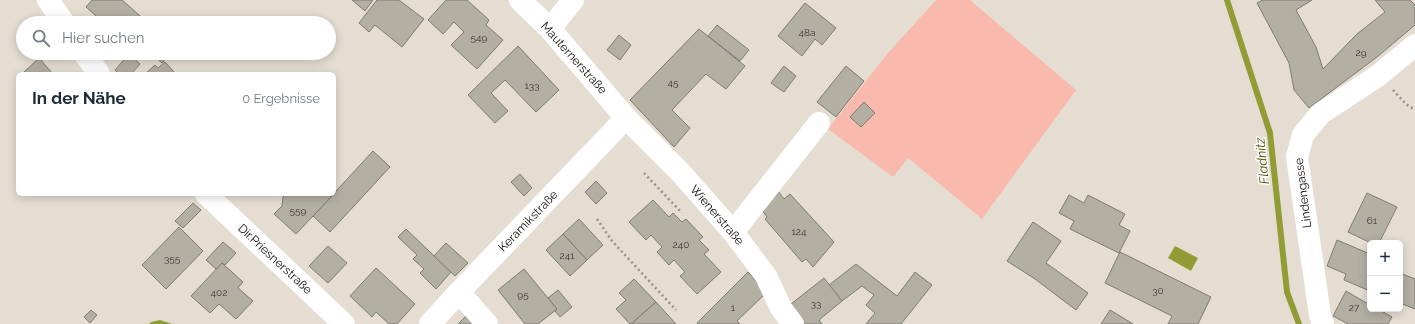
<!DOCTYPE html>
<html lang="de">
<head>
<meta charset="utf-8">
<style>
	:root { --surface:#fff; --page:#f2f2f3; --text:#1f2937; --muted:#747a83; --line:#e0e1e3 }
	body { margin:0; font-family:Raleway,sans-serif; background:var(--page); color:var(--text) }
	.controls { position:absolute; right:12px; bottom:12px; display:grid; overflow:hidden; border-radius:6px; box-shadow:0 2px 10px #0003 }
	.controls button { width:36px; height:36px; display:grid; place-items:center; padding:0; border:0; border-bottom:1px solid var(--line); background:var(--surface); color:var(--text); font:20px sans-serif }
	.list { margin:0; padding:0; list-style:none }
	h2 { display:flex; justify-content:space-between; align-items:center; height:52px; margin:0; padding:0 16px; font-size:17px }
	h2 small { font-size:13px; font-weight:400; color:var(--muted) }
	.icon { flex:none; width:22px; height:22px; fill:none; stroke:currentColor; stroke-width:2; stroke-linecap:round; stroke-linejoin:round }
	.map { position:relative; flex:none; width:1415px; height:324px; overflow:hidden }
	.search { position:absolute; background:var(--surface); box-shadow:0 2px 10px #0003; left:16px; top:16px; width:320px; height:44px; display:flex; align-items:center; gap:10px; box-sizing:border-box; padding:0 14px; border-radius:22px; color:var(--muted); font-size:15px }
	.panel { position:absolute; background:var(--surface); box-shadow:0 2px 10px #0003; left:16px; top:72px; width:320px; height:124px; border-radius:6px }
	.map>svg:first-child { display:block }
	.green { fill:#f9baad }
	.water { fill:#919c34 }
	.lines { fill:none; stroke-linecap:round; stroke-linejoin:round }
	.stream { stroke:#919c34; stroke-width:6 }
	.building { fill:#b3afa3; stroke:#7f7b70 }
	.path { stroke:#958f86; stroke-width:2.5; stroke-dasharray:2 3; stroke-linecap:butt }
	.minor { stroke:#fff; stroke-width:22 }
	.labels { text-anchor:middle; dominant-baseline:central; stroke-width:3; stroke-linejoin:round; paint-order:stroke }
	.number-label { font-size:10px; fill:#38352f }
	.street-label { font-size:12px; fill:#0f0c08; stroke:#fff }
	.water-label { font-size:13px; font-style:italic; fill:#4b5100; stroke:#fff }
</style>
</head>
<body>
<div class="map">
<svg width="1415" height="324" viewBox="0 0 1415 324">
	<rect width="100%" height="100%" fill="#e5ddd2"/>
	<!-- green -->
	<polygon class="green" points="936,0 970,0 1076,90 982,219 908,158 893,177 828,129 888,53"/>
	<!-- water -->
	<g class="water">
		<polygon points="1175,246 1198,258 1191,271 1168,258"/>
		<polygon points="160,320 172,324 149,324 151,322"/>
	</g>
	<g class="lines">
		<!-- stream -->
		<polyline class="stream" points="1227,0 1270,133 1287,292 1299,324"/>
	</g>
	<!-- building -->
	<g class="building">
		<polygon points="92,0 122,0 147,22 146,23 117,23 112,19 108,23 104,23 86,7"/>
		<polygon points="352,0 373,0 365,11"/>
		<polygon points="377,0 399,0 424,19 402,47 375,25 369,32 359,23"/>
		<polygon points="446,0 467,0 489,20 486,25 503,40 477,69 451,45 464,32 454,22 443,34 428,20"/>
		<polygon points="1263,0 1312,0 1296,10 1316,47 1323,69 1357,34 1385,12 1375,0 1410,0 1415,5 1415,25 1377,57 1309,108 1294,90 1289,63 1257,3"/>
		<polygon points="805,3 836,28 822,45 815,39 802,56 778,36"/>
		<polygon points="717,25 749,50 740,61 708,36"/>
		<polygon points="699,29 745,66 726,89 706,74 672,110 690,128 674,147 630,100"/>
		<polygon points="619,35 631,45 620,60 607,50"/>
		<polygon points="518,46 559,90 536,112 505,80 491,93 508,111 495,123 468,95"/>
		<polygon points="151,53 171,53 162,63"/>
		<polygon points="129,54 140,64 131,74 120,74 115,70"/>
		<polygon points="39,58 53,74 22,74"/>
		<polygon points="165,62 174,72 173,74 145,74 155,65 158,68"/>
		<polygon points="784,66 796,76 784,92 771,83"/>
		<polygon points="846,66 864,81 836,117 817,102"/>
		<polygon points="864,102 875,113 861,127 850,117"/>
		<polygon points="373,151 390,167 330,232 313,216"/>
		<polygon points="520,174 532,188 524,196 511,182"/>
		<polygon points="596,181 607,193 596,204 585,192"/>
		<polygon points="778,191 784,199 790,194 834,242 813,267 806,259 802,262 765,219 767,217 762,210"/>
		<polygon points="1367,193 1397,207 1379,243 1371,243 1348,232"/>
		<polygon points="286,194 328,194 331,197 296,234 274,214 282,206 283,197"/>
		<polygon points="1069,195 1084,203 1088,195 1125,214 1119,225 1130,231 1119,253 1070,229 1074,221 1059,213"/>
		<polygon points="653,200 669,217 673,213 682,222 686,219 703,237 699,240 709,250 704,254 721,272 697,294 680,276 685,272 674,260 669,265 657,252 662,247 651,235 646,240 629,222"/>
		<polygon points="193,203 201,210 183,228 175,221"/>
		<polygon points="579,219 603,245 587,260 563,234"/>
		<polygon points="1033,222 1061,241 1046,263 1088,293 1076,310 1035,279 1007,261"/>
		<polygon points="179,227 203,251 166,289 142,265"/>
		<polygon points="406,229 451,272 436,289 420,273 424,269 413,259 417,255 398,237"/>
		<polygon points="563,234 587,260 570,276 546,250"/>
		<polygon points="1337,240 1370,254 1370,291 1344,280 1346,274 1327,266"/>
		<polygon points="223,242 236,253 225,265 222,263 216,269 206,260"/>
		<polygon points="446,243 468,263 455,276 434,256"/>
		<polygon points="328,246 347,263 328,283 309,266"/>
		<polygon points="1120,252 1211,297 1198,324 1168,324 1172,316 1105,283"/>
		<polygon points="222,263 243,282 238,288 253,301 236,319 219,304 210,313 191,296"/>
		<polygon points="856,264 897,296 915,272 932,285 901,324 866,324 875,313 866,305 874,295 862,286 842,301 829,285"/>
		<polygon points="376,268 415,304 397,324 389,324 376,312 372,317 350,296"/>
		<polygon points="524,269 557,309 538,324 525,324 498,290"/>
		<polygon points="748,272 767,292 737,321 740,324 698,324 697,323"/>
		<polygon points="1400,273 1415,279 1415,309 1400,303"/>
		<polygon points="824,278 842,301 819,320 822,324 804,324 791,304"/>
		<polygon points="634,279 656,302 631,324 630,324 616,309 626,300 619,293"/>
		<polygon points="558,290 572,307 560,317 555,311 557,309 548,298"/>
		<polygon points="1346,291 1370,305 1370,309 1378,309 1392,317 1388,324 1348,324 1333,316"/>
		<polygon points="656,302 676,324 631,324"/>
		<polygon points="91,310 97,315 90,323 84,317"/>
		<polygon points="1110,310 1133,324 1101,324"/>
		<polygon points="467,315 478,324 458,324"/>
	</g>
	<g class="lines">
		<!-- path -->
		<g class="path">
			<polyline points="1393,90 1406,104 1415,110"/>
			<polyline points="644,173 682,213"/>
			<polyline points="597,219 612,241 676,310"/>
		</g>
		<!-- minor -->
		<g class="minor">
			<polyline points="48,0 64,23"/>
			<polyline points="520,0 550,29 626,118 680,172 733,232 766,276 781,308 793,324"/>
			<polyline points="550,29 573,0"/>
			<polyline points="84,53 99,74"/>
			<polyline points="206,194 344,324"/>
			<polyline points="733,232 819,123"/>
			<polyline points="459,292 487,324"/>
			<polyline points="430,324 459,292 626,118"/>
			<polyline points="1323,324 1320,315 1297,157 1303,135 1320,114 1379,75 1415,45"/>
		</g>
	</g>
	<g class="labels">
		<!-- number labels -->
		<g class="number-label">
			<text x="807" y="32">48a</text>
			<text x="479" y="37">549</text>
			<text x="1361" y="52">29</text>
			<text x="673" y="82">45</text>
			<text x="532" y="85">133</text>
			<text x="298" y="210">559</text>
			<text x="1372" y="220">61</text>
			<text x="799" y="231">124</text>
			<text x="681" y="244">240</text>
			<text x="567" y="255">241</text>
			<text x="172" y="258">355</text>
			<text x="1158" y="290">30</text>
			<text x="219" y="292">402</text>
			<text x="523" y="294">95</text>
			<text x="816" y="303">33</text>
			<text x="733" y="307">1</text>
			<text x="1354" y="307">27</text>
		</g>
		<!-- street labels -->
		<g class="street-label">
			<text transform="translate(574 58) rotate(48)">Mauternerstraße</text>
			<text transform="translate(1303 193) rotate(-97)">Lindengasse</text>
			<text transform="translate(717 215) rotate(49)">Wienerstraße</text>
			<text transform="translate(528 221) rotate(-46)">Keramikstraße</text>
			<text transform="translate(275 259) rotate(43)">Dir.Priesnerstraße</text>
		</g>
		<!-- water labels -->
		<g class="water-label">
			<text transform="translate(1262 161) rotate(-96)">Fladnitz</text>
		</g>
	</g>
</svg>
<div class="controls">
<button>+</button>
<button>−</button>
</div>
<div class="search"><svg class="icon" aria-label="search" viewBox="0 0 24 24"><circle cx="10" cy="10" r="6"/><path d="M15 15l6 6"/></svg>Hier suchen</div>
<section class="panel">
<h2>In der Nähe<small>0 Ergebnisse</small></h2>
<ul class="list">
</ul>
</section>
</div>
</body>
</html>
